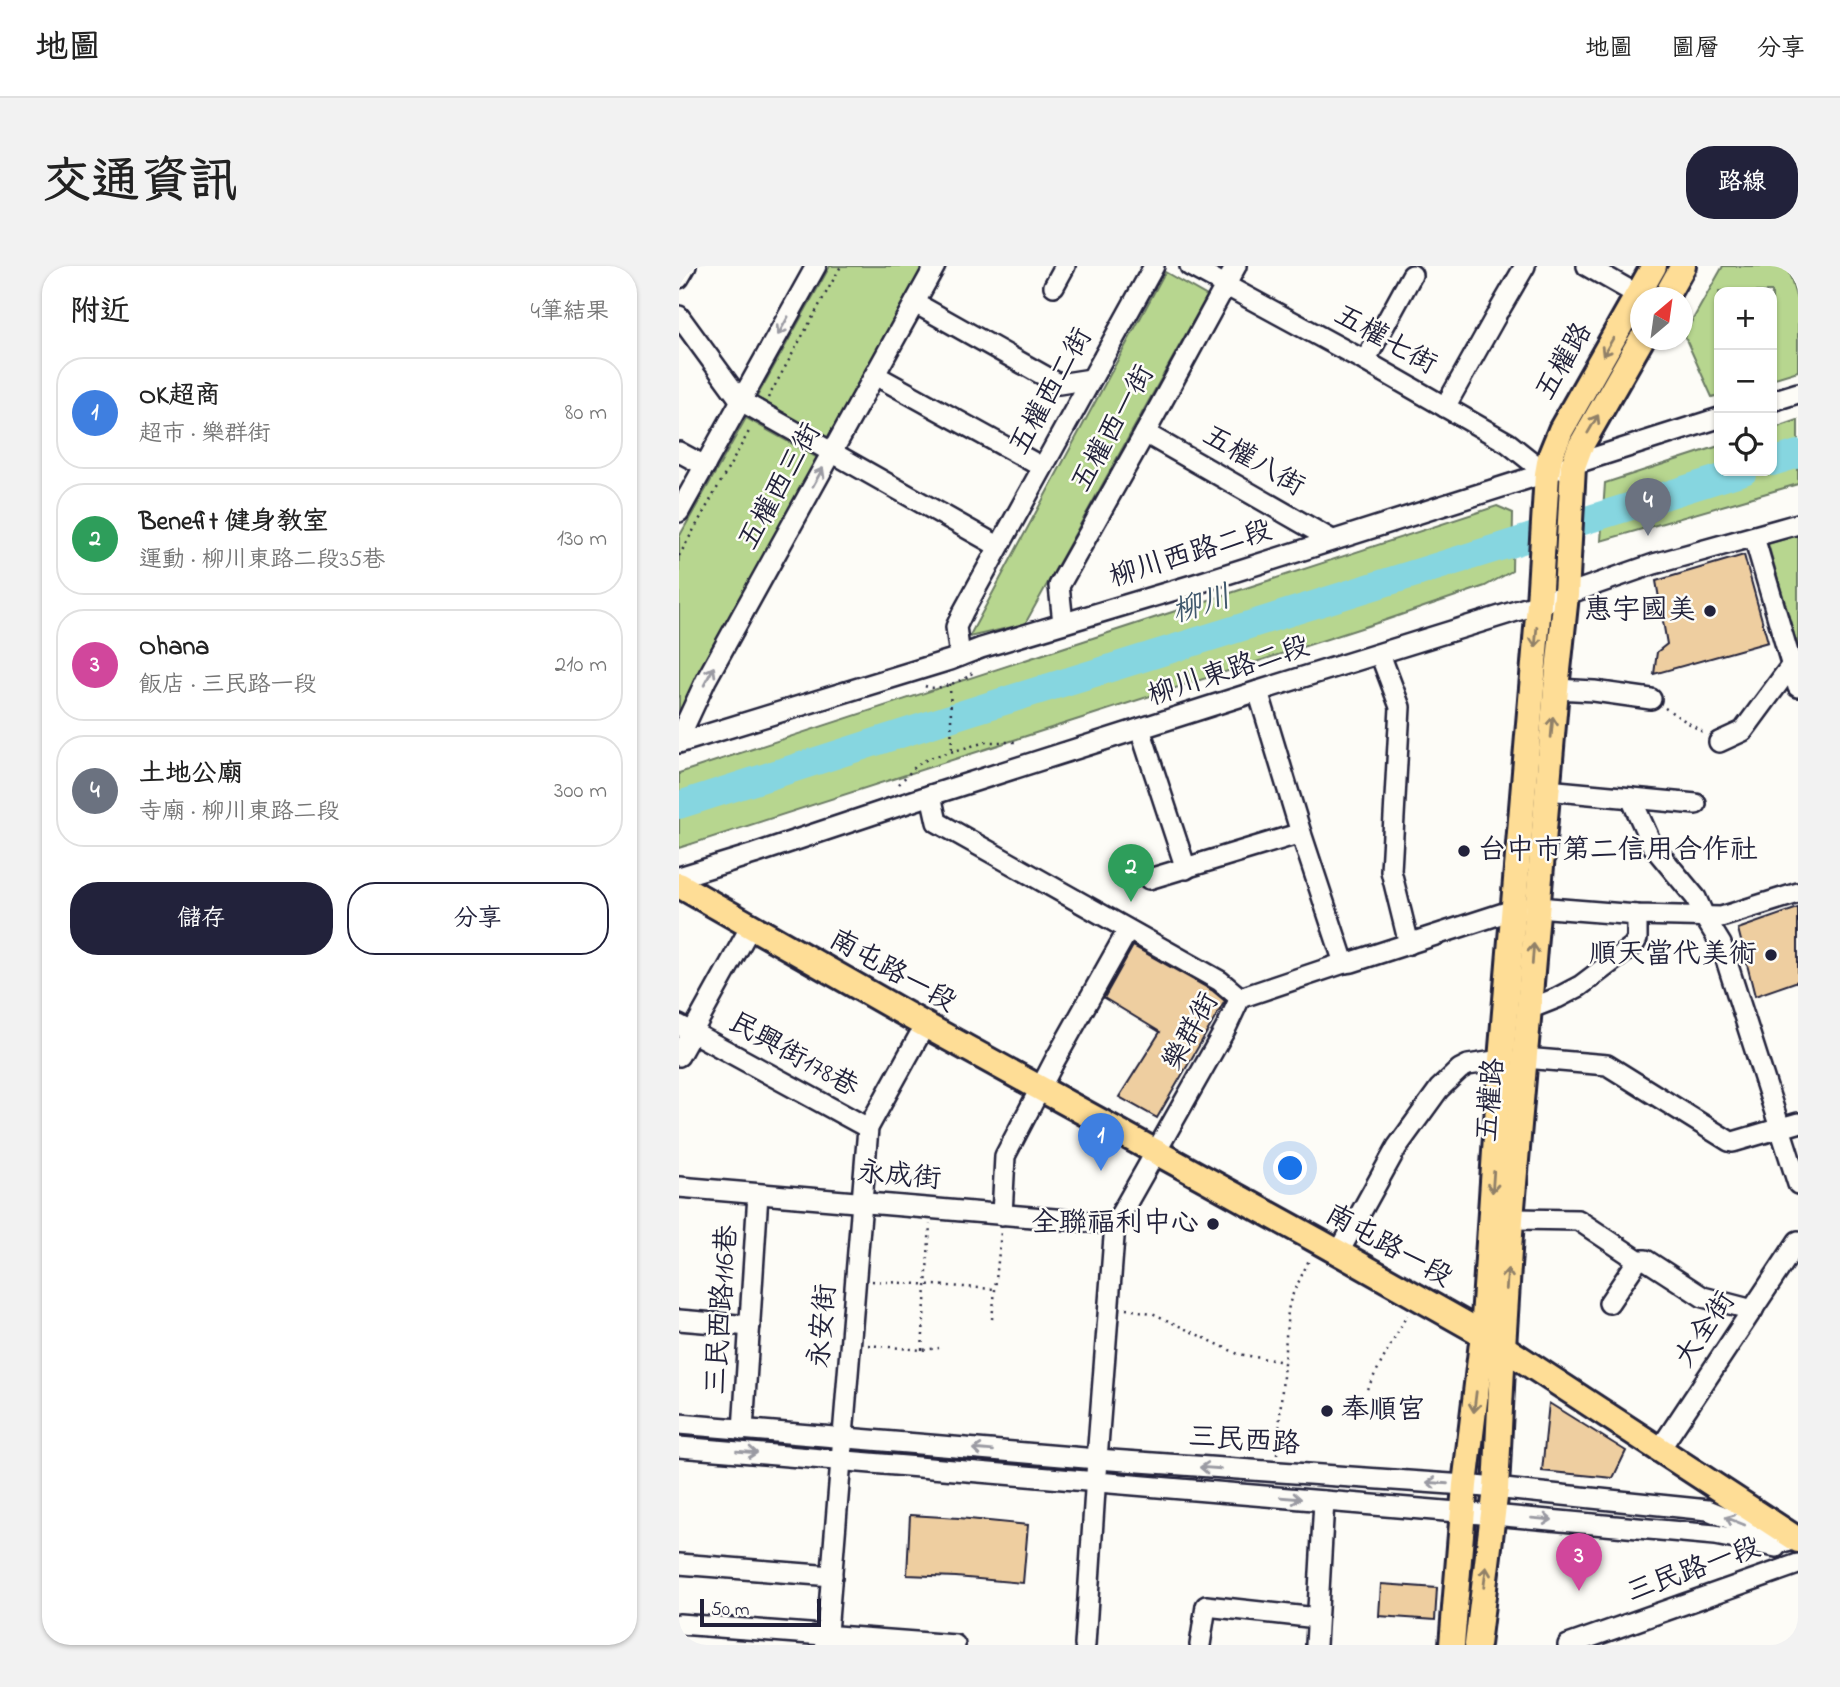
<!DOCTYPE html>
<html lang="zh-TW">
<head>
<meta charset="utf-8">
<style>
	:root { --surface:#fff; --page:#f2f2f2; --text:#222; --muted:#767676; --line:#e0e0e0; --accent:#22223b }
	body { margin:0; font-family:"Indie Flower","LXGW WenKai TC",sans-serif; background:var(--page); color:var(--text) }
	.controls { position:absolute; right:21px; top:21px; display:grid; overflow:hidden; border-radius:14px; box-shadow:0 2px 5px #0004 }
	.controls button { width:63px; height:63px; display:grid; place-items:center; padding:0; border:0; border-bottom:2px solid var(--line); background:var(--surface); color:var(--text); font:35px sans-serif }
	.compass { position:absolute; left:951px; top:21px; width:63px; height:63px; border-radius:50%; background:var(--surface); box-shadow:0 2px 5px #0004; rotate:29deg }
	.scale { position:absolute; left:21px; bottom:18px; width:121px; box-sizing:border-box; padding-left:7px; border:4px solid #22223b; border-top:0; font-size:19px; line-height:24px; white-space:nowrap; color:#22223b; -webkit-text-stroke:5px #fdfcf7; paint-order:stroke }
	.you { position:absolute; left:612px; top:903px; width:24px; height:24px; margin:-18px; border:5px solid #fff; border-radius:50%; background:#1a73e8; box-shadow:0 0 0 10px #1a73e833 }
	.badge { display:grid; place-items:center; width:46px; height:46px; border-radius:50%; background:var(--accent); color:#fff; font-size:23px; font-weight:700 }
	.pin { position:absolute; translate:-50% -58px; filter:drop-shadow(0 2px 4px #0008) }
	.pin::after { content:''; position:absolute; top:37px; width:24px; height:21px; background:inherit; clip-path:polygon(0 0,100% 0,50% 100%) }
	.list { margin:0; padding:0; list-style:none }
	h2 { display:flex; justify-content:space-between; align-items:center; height:91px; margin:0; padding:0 28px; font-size:30px }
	h2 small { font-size:23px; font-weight:400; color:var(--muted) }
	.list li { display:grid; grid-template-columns:46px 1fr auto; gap:21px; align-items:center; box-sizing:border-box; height:112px; margin:0 14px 14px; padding:0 14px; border:2px solid var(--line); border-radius:28px }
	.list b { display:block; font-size:26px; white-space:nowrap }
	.list p { margin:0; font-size:23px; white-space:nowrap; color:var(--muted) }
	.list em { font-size:23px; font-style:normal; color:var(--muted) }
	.actions { display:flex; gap:14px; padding:21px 28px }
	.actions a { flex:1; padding:16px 0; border:2px solid var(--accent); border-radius:28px; text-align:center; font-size:24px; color:var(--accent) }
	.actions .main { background:var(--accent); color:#fff }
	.icon { flex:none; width:38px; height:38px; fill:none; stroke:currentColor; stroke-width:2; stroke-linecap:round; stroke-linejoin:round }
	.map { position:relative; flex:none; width:1119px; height:1379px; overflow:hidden; border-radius:28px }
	header { display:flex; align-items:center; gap:42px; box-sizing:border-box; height:98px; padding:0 35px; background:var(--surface); border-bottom:2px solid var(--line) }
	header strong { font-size:33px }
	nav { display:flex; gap:38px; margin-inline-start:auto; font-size:24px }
	.intro { display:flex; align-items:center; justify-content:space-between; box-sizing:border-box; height:168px; padding:0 42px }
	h1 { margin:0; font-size:49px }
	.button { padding:18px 32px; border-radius:28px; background:var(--accent); color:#fff; font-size:24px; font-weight:700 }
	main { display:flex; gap:42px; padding:0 42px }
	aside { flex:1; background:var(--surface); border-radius:28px; box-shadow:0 2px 5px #0004 }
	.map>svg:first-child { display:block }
	.green { fill:#b7d68f; stroke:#6c7c65; stroke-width:2 }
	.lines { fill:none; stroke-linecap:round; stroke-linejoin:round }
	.river { stroke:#86d6e0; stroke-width:28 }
	.building { fill:#eecea0; stroke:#22223b; stroke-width:2 }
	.minor-casing { stroke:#22223b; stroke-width:24 }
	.major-casing { stroke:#22223b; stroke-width:30 }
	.path { stroke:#22223b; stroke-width:2.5; stroke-dasharray:2 5; stroke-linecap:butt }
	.minor { stroke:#fdfcf7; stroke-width:19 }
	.major { stroke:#fedd96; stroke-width:24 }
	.oneway { stroke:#9a9aa2 }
	.oneway2 { stroke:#908068 }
	.poi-dot { fill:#22223b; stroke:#fdfcf7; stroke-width:2.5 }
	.labels { text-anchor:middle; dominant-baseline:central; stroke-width:5; stroke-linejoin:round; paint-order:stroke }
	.street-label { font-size:28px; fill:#22223b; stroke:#fdfcf7 }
	.poi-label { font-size:28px; fill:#22223b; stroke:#fdfcf7; text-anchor:end }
	.water-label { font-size:30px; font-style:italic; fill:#40586d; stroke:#fdfcf7 }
</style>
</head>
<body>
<header>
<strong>地圖</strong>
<nav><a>地圖</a><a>圖層</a><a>分享</a></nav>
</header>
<div class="intro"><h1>交通資訊</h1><a class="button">路線</a></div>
<main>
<aside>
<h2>附近<small>4筆結果</small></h2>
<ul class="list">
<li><span class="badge" style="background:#3f7fe0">1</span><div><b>OK超商</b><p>超市 · 樂群街</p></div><em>80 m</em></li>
<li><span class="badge" style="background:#2e9e5b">2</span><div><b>Benefit 健身教室</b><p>運動 · 柳川東路二段35巷</p></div><em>130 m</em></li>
<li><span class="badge" style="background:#d1479c">3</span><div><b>Ohana</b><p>飯店 · 三民路一段</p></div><em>210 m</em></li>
<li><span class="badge" style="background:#6b7280">4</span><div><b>土地公廟</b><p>寺廟 · 柳川東路二段</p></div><em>300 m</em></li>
</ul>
<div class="actions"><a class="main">儲存</a><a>分享</a></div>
</aside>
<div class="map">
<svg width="1119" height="1379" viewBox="0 0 1119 1379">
	<rect width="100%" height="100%" fill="#fdfcf7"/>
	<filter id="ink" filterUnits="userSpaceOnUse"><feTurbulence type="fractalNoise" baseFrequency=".0143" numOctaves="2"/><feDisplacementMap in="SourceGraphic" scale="14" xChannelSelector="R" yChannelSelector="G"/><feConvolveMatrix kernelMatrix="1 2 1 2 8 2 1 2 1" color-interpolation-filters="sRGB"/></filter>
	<g filter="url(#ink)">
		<!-- green -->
		<g class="green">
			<polygon points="151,0 246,0 151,178 75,136"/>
			<polygon points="1044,0 1108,0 1119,37 1119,105 1093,113 1093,26 1040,26 1040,129 1033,131 1005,69"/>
			<polygon points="486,6 528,30 346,358 290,371"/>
			<polygon points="67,152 142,194 0,447 0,271"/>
			<polygon points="1119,154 1119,218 922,275 926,217 1040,180 1040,205 1093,205 1093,163"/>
			<polygon points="818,240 834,247 833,305 806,320 704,355 0,582 0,507"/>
			<polygon points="1119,269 1119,383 1089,278"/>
		</g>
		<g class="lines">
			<!-- river -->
			<g class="river">
				<polyline points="1093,196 1119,188"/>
				<polyline points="0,539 290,446 1065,205"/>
			</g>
		</g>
		<!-- building -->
		<g class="building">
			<polygon points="1065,289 1089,376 975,408 978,386 988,378 977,315"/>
			<polygon points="1119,642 1119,715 1076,730 1059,663"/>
			<polygon points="454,680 534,725 546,735 478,852 440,831 481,766 425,732"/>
			<polygon points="870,1137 947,1185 934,1212 863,1205"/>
			<polygon points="231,1249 280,1252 349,1259 344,1317 277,1311 228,1309"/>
			<polygon points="702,1318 758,1322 756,1354 700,1350"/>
		</g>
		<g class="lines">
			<defs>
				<g id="minor">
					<polyline points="511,0 686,95 829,177 868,208"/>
					<polyline points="908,0 959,29"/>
					<polyline points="0,12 7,0"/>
					<polyline points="375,20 386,0"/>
					<polyline points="236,37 380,118 412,113"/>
					<polyline points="821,43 846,0"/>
					<polyline points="0,50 62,135 319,280"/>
					<polyline points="686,95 733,9"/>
					<polyline points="196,109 363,201"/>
					<polyline points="1093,135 1119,127"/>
					<polyline points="766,141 817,50"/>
					<polyline points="466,167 653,274"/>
					<polyline points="0,186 26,200"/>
					<polyline points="0,246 137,0"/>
					<polyline points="1075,271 1119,421"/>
					<polyline points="384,357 380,320 466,167 557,0"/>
					<polyline points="701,388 721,441 712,605 730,678"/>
					<polyline points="281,390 277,361 284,346 475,0"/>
					<polyline points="877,423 915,425 972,433"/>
					<polyline points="579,425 622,567 665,697"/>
					<polyline points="461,463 507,603"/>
					<polyline points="0,472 27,414 256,0"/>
					<polyline points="1040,476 1064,465 1112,400"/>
					<polyline points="0,477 271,394 302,382 523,316 1040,152"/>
					<polyline points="868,524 1017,538"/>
					<polyline points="252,529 258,556 541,715 561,732"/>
					<polyline points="952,532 973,579 1017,632 1026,652 1042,678 1119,918"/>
					<polyline points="0,611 75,588 252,529 579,425 860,338 975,298 1119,258"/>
					<polyline points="470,613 622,567"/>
					<polyline points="850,743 878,732 901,720 954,680 958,673 958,649"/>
					<polyline points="0,759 189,862"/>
					<polyline points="0,790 72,660"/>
					<polyline points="846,792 928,799 1050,875 1054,876 1119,857"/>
					<polyline points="0,921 436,958"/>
					<polyline points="323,949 326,890 376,794 449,664"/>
					<polyline points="832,953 899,954 959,994 967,994 1024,1031 1074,1044"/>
					<polyline points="660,986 718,881 760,823 781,803 789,799 822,794"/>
					<polyline points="930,1037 959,994"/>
					<polyline points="0,1054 71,1060"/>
					<polyline points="0,1158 418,1193 786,1219 1029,1244 1108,1276"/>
					<polyline points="64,1164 79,928"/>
					<polyline points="0,1181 814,1249 1036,1269 1097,1281"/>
					<polyline points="981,1183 1119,975"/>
					<polyline points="0,1298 153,1310"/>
					<polyline points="0,1358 276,1379"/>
					<polyline points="147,1379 189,862 246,759"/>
					<polyline points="406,1379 418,1193 436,958 547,762 561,732 665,697 673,696 834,644 858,641 958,649 1042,651 1119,627"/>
					<polyline points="521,1379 527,1340 638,1352"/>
					<polyline points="637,1379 645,1235"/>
					<polyline points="889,1379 1119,1298"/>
				</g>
				<g id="major">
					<polyline points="986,32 1004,0"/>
					<polyline points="0,619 246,759 639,975 804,1068 1119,1274"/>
					<polyline points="773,1379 786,1219 804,1068 822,794 860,338 868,208 871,191 882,164 975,0"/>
					<polyline points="798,1379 817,1223 824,1081 832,953 877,423 887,329 894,200 901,181 962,74"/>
				</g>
			</defs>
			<!-- minor casing -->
			<use href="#minor" class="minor-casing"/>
			<!-- major casing -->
			<use href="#major" class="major-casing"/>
			<!-- path -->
			<g class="path">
				<polyline points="89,132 162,0"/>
				<polyline points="0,290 72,162"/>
				<polyline points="271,418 273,486"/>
				<path d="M246,420C259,426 279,415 291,410L295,403"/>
				<polyline points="986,442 1025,467"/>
				<polyline points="220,518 237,500 250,492 307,476 336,476"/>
				<polyline points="193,1015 316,1023"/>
				<polyline points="447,1043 473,1047 559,1088 605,1096"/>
				<polyline points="313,1053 322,966"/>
				<polyline points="189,1079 243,1084 260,1082"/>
				<polyline points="243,1084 251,958"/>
				<polyline points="688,1123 728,1049"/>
				<polyline points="598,1189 609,1044 612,1032 630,994"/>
			</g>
			<!-- minor -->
			<use href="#minor" class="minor"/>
			<!-- major -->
			<use href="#major" class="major"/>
		</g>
		<!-- one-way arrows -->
		<defs><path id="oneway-shaft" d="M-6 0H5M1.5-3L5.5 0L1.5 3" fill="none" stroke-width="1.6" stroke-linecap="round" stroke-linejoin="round" transform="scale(1.75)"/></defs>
		<g class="oneway">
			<use href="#oneway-shaft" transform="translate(104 60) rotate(119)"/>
			<use href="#oneway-shaft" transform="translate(139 211) rotate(-61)"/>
			<use href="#oneway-shaft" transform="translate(30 410) rotate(-62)"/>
			<use href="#oneway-shaft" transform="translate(304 1184) rotate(-175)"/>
			<use href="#oneway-shaft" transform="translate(68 1186) rotate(5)"/>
			<use href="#oneway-shaft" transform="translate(531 1202) rotate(-176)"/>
			<use href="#oneway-shaft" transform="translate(758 1217) rotate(-176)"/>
			<use href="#oneway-shaft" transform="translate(612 1232) rotate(5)"/>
			<use href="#oneway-shaft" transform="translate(863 1253) rotate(5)"/>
			<use href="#oneway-shaft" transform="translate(1056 1255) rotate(-158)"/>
		</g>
		<g class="oneway2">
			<use href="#oneway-shaft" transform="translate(929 81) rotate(120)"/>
			<use href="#oneway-shaft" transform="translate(914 158) rotate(-60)"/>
			<use href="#oneway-shaft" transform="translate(857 371) rotate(95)"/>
			<use href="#oneway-shaft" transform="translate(873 461) rotate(-85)"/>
			<use href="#oneway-shaft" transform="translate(854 688) rotate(-86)"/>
			<use href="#oneway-shaft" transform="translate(814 916) rotate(94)"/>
			<use href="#oneway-shaft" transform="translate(828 1013) rotate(-86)"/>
			<use href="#oneway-shaft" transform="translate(796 1136) rotate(97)"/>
			<use href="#oneway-shaft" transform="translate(806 1311) rotate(-83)"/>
		</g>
	</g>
	<!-- markers -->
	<g class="poi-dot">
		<circle cx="1031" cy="345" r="7"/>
		<circle cx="785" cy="585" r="7"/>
		<circle cx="1092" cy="689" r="7"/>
		<circle cx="534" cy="958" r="7"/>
		<circle cx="648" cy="1145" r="7"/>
	</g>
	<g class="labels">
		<!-- street labels -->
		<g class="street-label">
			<text transform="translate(706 75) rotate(29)">五權七街</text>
			<text transform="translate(886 96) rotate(-60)">五權路</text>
			<text transform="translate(373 126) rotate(-61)">五權西二街</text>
			<text transform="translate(435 163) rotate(-61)">五權西一街</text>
			<text transform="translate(574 196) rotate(30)">五權八街</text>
			<text transform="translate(102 221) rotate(-61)">五權西三街</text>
			<text transform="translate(512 289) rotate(-17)">柳川西路二段</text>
			<text transform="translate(550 406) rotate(-18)">柳川東路二段</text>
			<text transform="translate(213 706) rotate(29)">南屯路一段</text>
			<text transform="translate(513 766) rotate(-61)">樂群街</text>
			<text transform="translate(114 790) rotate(29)">民興街178巷</text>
			<text transform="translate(813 834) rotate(-85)">五權路</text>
			<text transform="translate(220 911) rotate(5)">永成街</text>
			<text transform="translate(709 981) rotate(29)">南屯路一段</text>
			<text transform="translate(44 1044) rotate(-86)">三民西路116巷</text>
			<text transform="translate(145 1060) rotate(-85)">永安街</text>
			<text transform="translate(1027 1064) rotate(-56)">大全街</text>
			<text transform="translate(565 1176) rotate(4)">三民西路</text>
			<text transform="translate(1015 1305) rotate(-20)">三民路一段</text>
		</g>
		<!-- poi labels -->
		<g class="poi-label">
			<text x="1017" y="345">惠宇國美</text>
			<text x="799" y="585" text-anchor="start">台中市第二信用合作社</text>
			<text x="1078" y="689">順天當代美術</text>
			<text x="520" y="958">全聯福利中心</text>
			<text x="662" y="1145" text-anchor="start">奉順宮</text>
		</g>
		<!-- water labels -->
		<g class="water-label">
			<text transform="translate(523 340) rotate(-17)">柳川</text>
		</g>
	</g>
</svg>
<div class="controls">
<button>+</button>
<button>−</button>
<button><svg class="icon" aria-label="locate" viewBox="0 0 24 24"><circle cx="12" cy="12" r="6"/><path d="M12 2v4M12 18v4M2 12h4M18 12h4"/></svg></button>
</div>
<svg class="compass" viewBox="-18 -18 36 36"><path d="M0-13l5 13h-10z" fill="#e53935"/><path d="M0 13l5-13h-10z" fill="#767676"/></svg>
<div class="scale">50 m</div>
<div class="you"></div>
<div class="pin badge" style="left:422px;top:905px;background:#3f7fe0">1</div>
<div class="pin badge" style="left:452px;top:636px;background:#2e9e5b">2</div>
<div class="pin badge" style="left:900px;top:1325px;background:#d1479c">3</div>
<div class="pin badge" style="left:969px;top:270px;background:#6b7280">4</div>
</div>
</main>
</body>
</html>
